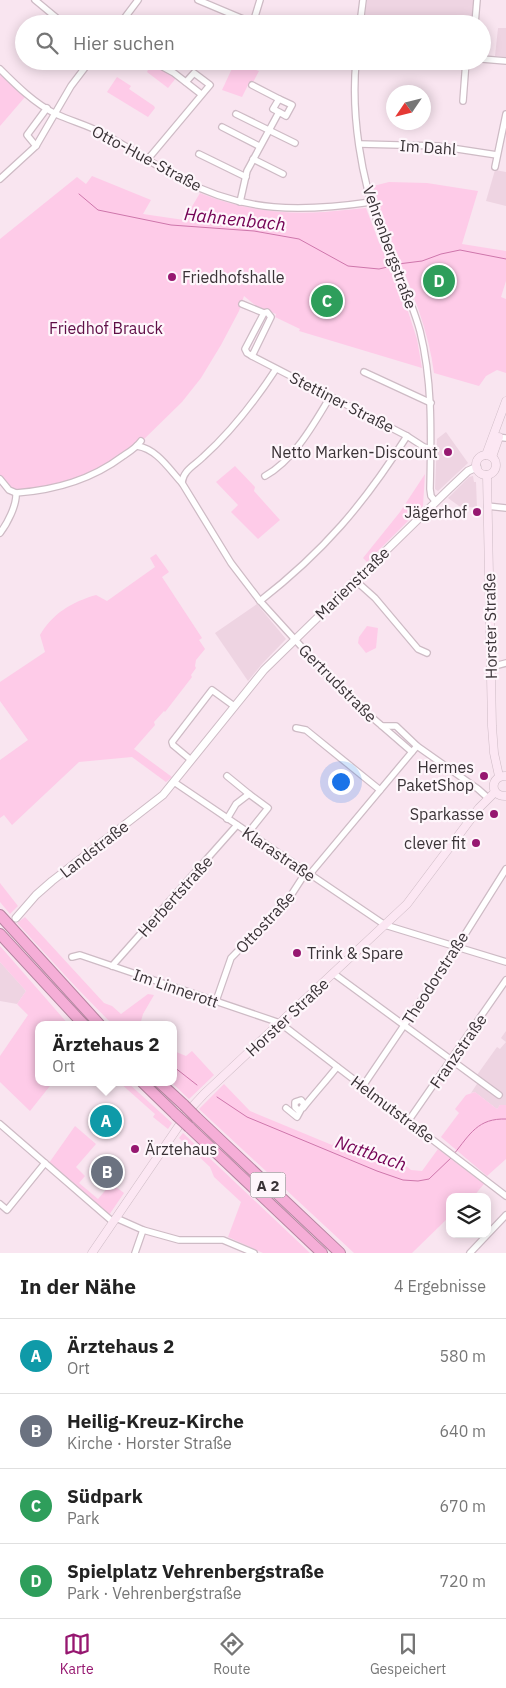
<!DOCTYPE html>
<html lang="de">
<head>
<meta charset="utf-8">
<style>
	:root { --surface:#fff; --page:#f6f6f6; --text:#222; --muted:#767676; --line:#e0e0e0; --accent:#961770 }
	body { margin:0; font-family:"IBM Plex Sans",sans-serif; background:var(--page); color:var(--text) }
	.controls { position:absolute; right:15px; bottom:15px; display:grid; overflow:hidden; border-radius:10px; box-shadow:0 2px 12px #0003 }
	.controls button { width:45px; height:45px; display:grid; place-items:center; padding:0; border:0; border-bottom:1px solid var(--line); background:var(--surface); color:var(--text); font:25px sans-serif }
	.compass { position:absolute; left:386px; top:85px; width:45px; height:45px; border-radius:50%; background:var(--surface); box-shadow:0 2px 12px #0003; rotate:235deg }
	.you { position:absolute; left:340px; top:781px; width:18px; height:18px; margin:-12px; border:4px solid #fff; border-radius:50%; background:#1a73e8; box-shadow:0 0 0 8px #1a73e833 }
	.badge { display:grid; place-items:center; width:32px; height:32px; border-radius:50%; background:var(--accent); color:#fff; font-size:16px; font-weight:700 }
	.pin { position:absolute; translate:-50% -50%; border:2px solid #fff; box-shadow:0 1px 5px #0006 }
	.popup { position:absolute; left:35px; top:1021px; width:142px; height:65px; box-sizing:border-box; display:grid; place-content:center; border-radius:10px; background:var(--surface); filter:drop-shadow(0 1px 4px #0005); font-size:16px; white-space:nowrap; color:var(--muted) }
	.popup b { font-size:19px; color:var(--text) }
	.popup::after { content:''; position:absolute; left:50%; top:100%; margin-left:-10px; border:10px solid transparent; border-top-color:var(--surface) }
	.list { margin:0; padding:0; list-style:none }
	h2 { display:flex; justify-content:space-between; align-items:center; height:65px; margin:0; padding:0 20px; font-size:21px }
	h2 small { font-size:16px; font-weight:400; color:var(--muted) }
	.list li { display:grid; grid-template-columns:32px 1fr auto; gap:15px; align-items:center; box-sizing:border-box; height:75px; padding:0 20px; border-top:1px solid var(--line) }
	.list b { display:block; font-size:19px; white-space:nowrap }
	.list p { margin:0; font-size:16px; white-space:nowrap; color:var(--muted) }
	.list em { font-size:16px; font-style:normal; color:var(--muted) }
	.icon { flex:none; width:28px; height:28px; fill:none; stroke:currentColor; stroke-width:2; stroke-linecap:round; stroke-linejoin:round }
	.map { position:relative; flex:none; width:506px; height:1253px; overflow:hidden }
	.search { position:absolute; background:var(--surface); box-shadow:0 2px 12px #0003; left:15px; right:15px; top:15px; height:55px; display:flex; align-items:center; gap:12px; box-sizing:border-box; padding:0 18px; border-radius:28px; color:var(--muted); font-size:19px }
	.sheet { height:365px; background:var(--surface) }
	nav { display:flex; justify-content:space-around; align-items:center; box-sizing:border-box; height:70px; border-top:1px solid var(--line); background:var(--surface); font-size:14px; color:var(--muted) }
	nav a { display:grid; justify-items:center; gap:2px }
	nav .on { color:var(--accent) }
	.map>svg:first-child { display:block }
	.built { fill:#eed4e2 }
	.green { fill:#fecbe8 }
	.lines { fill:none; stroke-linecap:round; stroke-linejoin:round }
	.stream { stroke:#ce76ab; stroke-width:1 }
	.minor-casing { stroke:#cebbc5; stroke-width:8 }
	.tertiary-casing { stroke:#cebbc5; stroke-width:9 }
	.secondary-casing { stroke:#cebbc5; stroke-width:9 }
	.motorway-casing { stroke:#b4839f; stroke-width:12 }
	.minor { stroke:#fff; stroke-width:5.5 }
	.tertiary { stroke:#fff; stroke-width:7 }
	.secondary { stroke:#fce7f3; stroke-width:8 }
	.motorway { stroke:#f5aed7; stroke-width:10 }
	.motorway-bridge-casing { stroke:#b4839f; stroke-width:12; stroke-linecap:butt }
	.motorway-bridge { stroke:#f5aed7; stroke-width:10 }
	.poi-dot { fill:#961770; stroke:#fef6fb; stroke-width:2 }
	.labels { text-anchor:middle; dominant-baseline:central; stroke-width:4.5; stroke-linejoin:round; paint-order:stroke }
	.shield { fill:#fef6fb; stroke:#756e72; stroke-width:1 }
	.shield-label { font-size:15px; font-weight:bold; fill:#3a3337 }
	.street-label { font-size:16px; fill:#3a3337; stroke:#fef6fb }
	.poi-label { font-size:16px; fill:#3a3337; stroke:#fef6fb; text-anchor:end }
	.park-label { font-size:16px; fill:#5f0e46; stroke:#fef6fb }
	.water-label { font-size:18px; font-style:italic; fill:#740255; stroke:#fef6fb }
</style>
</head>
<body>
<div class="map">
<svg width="506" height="1253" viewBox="0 0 506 1253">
	<rect width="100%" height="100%" fill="#f9e5f0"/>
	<!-- built -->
	<g class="built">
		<polygon points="367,0 474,0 472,24 364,24"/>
		<polygon points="498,28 506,28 506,57 495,56"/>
		<polygon points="495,170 506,172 506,206 486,201"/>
		<polygon points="446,432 468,463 438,491 435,489 437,439"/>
		<polygon points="473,476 474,482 476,482 477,508 459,506 448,498 469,477"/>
		<polygon points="257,604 286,639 262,664 248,681 215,633"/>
		<polygon points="0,962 26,991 17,1004 0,1001"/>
		<polygon points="506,1031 506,1105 500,1105 497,1109 475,1092 471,1093 481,1078 477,1075 497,1047 500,1049 506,1042 501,1038"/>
	</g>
	<!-- green -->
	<g class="green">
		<polygon points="235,62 259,71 251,86 248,85 242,97 222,90"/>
		<polygon points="151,63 176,78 168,88 147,72"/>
		<polygon points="0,73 24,95 23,96 25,97 0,126"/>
		<polygon points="117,77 131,86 129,89 154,106 155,108 148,117 107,92"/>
		<path d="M92,176L151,200L143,214L184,220L200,193C240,209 281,215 324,212C338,211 352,209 366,208L378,240L402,293L417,339L422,368L299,331L300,329L275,317L276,314L256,306L244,296L239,311L221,345L201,378L182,402L137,446L80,481L16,492L0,479V239L77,177L86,184Z"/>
		<path d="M389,182L427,183L478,191L462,244L506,251V281L501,297L506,299V373L497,370L486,376L479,386L434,373C426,307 390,250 373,186Z"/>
		<polygon points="235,466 255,487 254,491 280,520 258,539 231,512 238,505 216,482"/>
		<polygon points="425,474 423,506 367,562 363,558 400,512"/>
		<path d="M156,554L169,572L162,577L202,638L199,640L205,649L196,660L195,666L196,668L191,675L192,677L165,712L164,711L154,722L155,725L134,749L172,777L166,782L132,757L79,762L12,825L4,815L0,818V760L28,740L0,701V682L45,652L40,635C53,613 72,602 96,595L107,601L155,567L150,558Z"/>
		<polygon points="367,626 378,628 376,648 366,653 358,643 359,637"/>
		<polygon points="0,883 18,906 10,914 0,902"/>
		<polygon points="25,917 104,1003 112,1006 121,1014 148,994 154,995 143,1014 140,1025 113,1025 75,986 17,923"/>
		<polygon points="0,946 69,1025 38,1025 38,1082 53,1082 30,1111 0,1082 0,1056 28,1015 17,1004 26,991 0,962"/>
		<polygon points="174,1051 186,1056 192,1051 214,1075 189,1099 171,1082 174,1082"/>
		<polygon points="119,1082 127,1082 172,1123 168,1129 153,1117 155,1114"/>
		<polygon points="224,1084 250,1111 332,1145 335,1142 402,1169 405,1165 411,1170 422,1171 438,1149 484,1184 473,1197 450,1197 450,1216 412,1253 354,1253 199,1109"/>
		<polygon points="475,1092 497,1109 500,1105 506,1105 506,1159 487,1176 441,1137 459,1113 455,1109 466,1095"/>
		<polygon points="75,1126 96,1144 76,1167 85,1176 79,1183 98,1199 109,1186 113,1190 116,1187 124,1193 109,1215 49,1163"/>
		<polygon points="183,1133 310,1253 263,1253 228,1237 241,1202 214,1177 210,1167 179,1138"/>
	</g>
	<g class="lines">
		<!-- stream -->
		<g class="stream">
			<polyline points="79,194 98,210 171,225 254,231 299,239 348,266 379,269 392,266"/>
			<polyline points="398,264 422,261 441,254 460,250 506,259"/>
			<polyline points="174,1067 197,1085"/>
			<polyline points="217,1097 247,1117 377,1171 403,1180 418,1181 429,1179 452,1157"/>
			<path d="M454,1154C470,1134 478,1118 506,1119"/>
		</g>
		<defs>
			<g id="minor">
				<polyline points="35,0 64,24"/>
				<polyline points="198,0 255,24"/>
				<polyline points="253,23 260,0"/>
				<polyline points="120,24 138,0"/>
				<polyline points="360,24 363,0"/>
				<polyline points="475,24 477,0"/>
				<polyline points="482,59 506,61"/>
				<polyline points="152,61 174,73 201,94"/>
				<path d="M356,61C351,115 361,178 380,229C393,263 410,295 420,331C433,383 431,436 430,489L431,496L436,502"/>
				<path d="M0,69C16,85 35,104 56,114C71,121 87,125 102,133C129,147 154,165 181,179C244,213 302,212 371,202"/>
				<polyline points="252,85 279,99"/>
				<polyline points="463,101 466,61"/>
				<polyline points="236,114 295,143"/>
				<polyline points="222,127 259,146"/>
				<polyline points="360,144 438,146 497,155"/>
				<polyline points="36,146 27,135 47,108"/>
				<polyline points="199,154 246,177"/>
				<polyline points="148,159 210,85 194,73 186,82"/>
				<polyline points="253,159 283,174"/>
				<polyline points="495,167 506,114"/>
				<polyline points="0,179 36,146 71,86 90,61"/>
				<polyline points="240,202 247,171 279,112 286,116 292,105 279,99 273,109 279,112"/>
				<polyline points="242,304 264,313"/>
				<polygon points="267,312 271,317 252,356 247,353 245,349 264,313"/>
				<polyline points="252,356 407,436 424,447 431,449"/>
				<path d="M276,369C255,401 232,431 203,457C195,465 183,470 182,483L231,563L260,601L329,677L353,701L382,726H396L417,746L478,789L488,798"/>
				<polyline points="364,372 431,403"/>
				<polyline points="496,437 506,438"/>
				<path d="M137,446C157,449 169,469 182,483"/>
				<path d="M265,476C293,461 314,424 330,397"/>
				<path d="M0,479L9,490L16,493C56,490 91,480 123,456C129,452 136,448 141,441"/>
				<polyline points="487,506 506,508"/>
				<path d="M0,533C7,524 17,505 16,493"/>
				<polyline points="356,581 375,598 418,649 427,653"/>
				<path d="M260,601C324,551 364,504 407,436"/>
				<polyline points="491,667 506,663"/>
				<polyline points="382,726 412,752"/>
				<polyline points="296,728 306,730 380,790"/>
				<polyline points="191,760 173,745 172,742 212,690 234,706"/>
				<polyline points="227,776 249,794"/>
				<polyline points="174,782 385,925 506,962"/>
				<polyline points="227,819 236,804 249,794 268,808 248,833"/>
				<polyline points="310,874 417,746"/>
				<polyline points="72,957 80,955 280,1023 506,1196"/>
				<polyline points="112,966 237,825"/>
				<polyline points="333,973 499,1095"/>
				<polyline points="216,1001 231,958 288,900 306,872"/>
				<polyline points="363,1086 457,947 506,869"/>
				<path d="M286,1108L297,1117L304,1104L301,1100L295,1102V1107L298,1110L303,1108C314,1094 326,1081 337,1067"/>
				<polyline points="409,1120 506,980"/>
				<polyline points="0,1124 113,1222"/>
				<polyline points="0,1204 7,1210 45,1163"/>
				<polyline points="116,1218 143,1230 179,1240 223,1240 254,1253"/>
				<polyline points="135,1253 143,1230"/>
				<polyline points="470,1253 506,1215"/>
			</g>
			<polyline id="tertiary" points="16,918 36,895 52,881 163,795 264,670 449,489 468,471 477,467"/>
			<g id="secondary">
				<polyline points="486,455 506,401"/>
				<circle cx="486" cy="465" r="10"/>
				<polyline points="492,457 499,437"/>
				<polyline points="487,475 492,726 494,753 499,776"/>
				<path d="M506,776C490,775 489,797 506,796"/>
				<polyline points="92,1253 191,1108 204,1094 407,904 479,808 495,792"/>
			</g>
			<g id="motorway">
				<polyline points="0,915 100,1025"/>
				<polyline points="0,934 84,1025"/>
				<polyline points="142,1082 176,1115"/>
				<polyline points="159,1082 184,1105"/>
				<polyline points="196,1117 340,1253"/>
				<polyline points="189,1127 322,1253"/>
			</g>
		</defs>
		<!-- minor casing -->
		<use href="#minor" class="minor-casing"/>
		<!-- tertiary casing -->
		<use href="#tertiary" class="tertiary-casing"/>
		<!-- secondary casing -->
		<use href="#secondary" class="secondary-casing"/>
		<!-- motorway casing -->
		<use href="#motorway" class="motorway-casing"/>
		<!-- minor -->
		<use href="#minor" class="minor"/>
		<!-- tertiary -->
		<use href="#tertiary" class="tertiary"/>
		<!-- secondary -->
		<use href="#secondary" class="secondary"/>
		<!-- motorway -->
		<use href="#motorway" class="motorway"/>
		<defs>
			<g id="motorway-bridge">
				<polyline points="184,1105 196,1117"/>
				<polyline points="176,1115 189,1127"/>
			</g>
		</defs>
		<!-- motorway-bridge casing -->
		<use href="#motorway-bridge" class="motorway-bridge-casing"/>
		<!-- motorway-bridge -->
		<use href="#motorway-bridge" class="motorway-bridge"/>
	</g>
	<!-- markers -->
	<g class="poi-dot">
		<circle cx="172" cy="277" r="5"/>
		<circle cx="448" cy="452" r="5"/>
		<circle cx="477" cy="512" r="5"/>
		<circle cx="484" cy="776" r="5"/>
		<circle cx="494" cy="814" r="5"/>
		<circle cx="476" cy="843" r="5"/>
		<circle cx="297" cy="953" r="5"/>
		<circle cx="135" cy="1149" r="5"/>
	</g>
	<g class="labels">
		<!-- shield labels -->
		<rect class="shield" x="250.5" y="1172.5" width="35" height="25" rx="4"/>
		<g class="shield-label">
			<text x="268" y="1185">A 2</text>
		</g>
		<!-- street labels -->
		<g class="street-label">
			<text transform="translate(428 147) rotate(4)">Im Dahl</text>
			<text transform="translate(147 158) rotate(28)">Otto-Hue-Straße</text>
			<text transform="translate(390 247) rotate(70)">Vehrenbergstraße</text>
			<text transform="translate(342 402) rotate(27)">Stettiner Straße</text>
			<text transform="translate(352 583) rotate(-44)">Marienstraße</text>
			<text transform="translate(490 626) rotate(-91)">Horster Straße</text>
			<text transform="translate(338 683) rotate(45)">Gertrudstraße</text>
			<text transform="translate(94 849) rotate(-38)">Landstraße</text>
			<text transform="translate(279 854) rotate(34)">Klarastraße</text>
			<text transform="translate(175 896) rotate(-48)">Herbertstraße</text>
			<text transform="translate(265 922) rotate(-47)">Ottostraße</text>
			<text transform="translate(435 978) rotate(-57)">Theodorstraße</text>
			<text transform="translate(176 988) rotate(19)">Im Linnerott</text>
			<text transform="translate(287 1017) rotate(-43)">Horster Straße</text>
			<text transform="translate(458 1051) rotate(-55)">Franzstraße</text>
			<text transform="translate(393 1109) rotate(37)">Helmutstraße</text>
		</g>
		<!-- poi labels -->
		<g class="poi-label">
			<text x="182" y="277" text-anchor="start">Friedhofshalle</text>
			<text x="438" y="452">Netto Marken-Discount</text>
			<text x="467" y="512">Jägerhof</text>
			<text x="474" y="767">Hermes<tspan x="474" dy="18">PaketShop</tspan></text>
			<text x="484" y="814">Sparkasse</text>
			<text x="466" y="843">clever fit</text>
			<text x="307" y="953" text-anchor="start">Trink &amp; Spare</text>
			<text x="145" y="1149" text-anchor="start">Ärztehaus</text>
		</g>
		<!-- park labels -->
		<g class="park-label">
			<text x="106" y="328">Friedhof Brauck</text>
		</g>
		<!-- water labels -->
		<g class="water-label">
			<text transform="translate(235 219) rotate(6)">Hahnenbach</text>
			<text transform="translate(371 1153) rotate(19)">Nattbach</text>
		</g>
	</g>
</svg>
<div class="controls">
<button><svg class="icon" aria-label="layers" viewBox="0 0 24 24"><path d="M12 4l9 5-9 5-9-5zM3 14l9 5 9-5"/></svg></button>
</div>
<svg class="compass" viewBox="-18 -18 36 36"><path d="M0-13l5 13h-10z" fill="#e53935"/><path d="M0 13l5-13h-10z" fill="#767676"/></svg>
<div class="you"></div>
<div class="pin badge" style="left:106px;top:1121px;background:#0f9aa8">A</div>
<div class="popup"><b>Ärztehaus 2</b>Ort</div>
<div class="pin badge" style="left:107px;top:1172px;background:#6b7280">B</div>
<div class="pin badge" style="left:327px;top:301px;background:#2e9e5b">C</div>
<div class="pin badge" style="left:439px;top:281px;background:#2e9e5b">D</div>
<div class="search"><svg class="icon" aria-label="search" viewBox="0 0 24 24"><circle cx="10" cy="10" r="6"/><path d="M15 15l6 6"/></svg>Hier suchen</div>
</div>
<section class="sheet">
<h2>In der Nähe<small>4 Ergebnisse</small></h2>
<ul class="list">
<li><span class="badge" style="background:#0f9aa8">A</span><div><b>Ärztehaus 2</b><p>Ort</p></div><em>580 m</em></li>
<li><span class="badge" style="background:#6b7280">B</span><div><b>Heilig-Kreuz-Kirche</b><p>Kirche · Horster Straße</p></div><em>640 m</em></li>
<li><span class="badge" style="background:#2e9e5b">C</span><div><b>Südpark</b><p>Park</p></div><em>670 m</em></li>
<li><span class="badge" style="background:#2e9e5b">D</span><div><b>Spielplatz Vehrenbergstraße</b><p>Park · Vehrenbergstraße</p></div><em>720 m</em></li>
</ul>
</section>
<nav>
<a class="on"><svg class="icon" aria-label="map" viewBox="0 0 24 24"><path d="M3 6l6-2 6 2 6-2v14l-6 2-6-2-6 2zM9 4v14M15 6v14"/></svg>Karte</a>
<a><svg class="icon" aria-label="directions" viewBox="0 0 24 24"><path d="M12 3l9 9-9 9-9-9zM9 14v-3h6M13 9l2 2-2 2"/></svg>Route</a>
<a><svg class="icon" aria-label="saved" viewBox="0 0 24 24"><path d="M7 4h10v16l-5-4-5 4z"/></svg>Gespeichert</a>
</nav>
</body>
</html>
